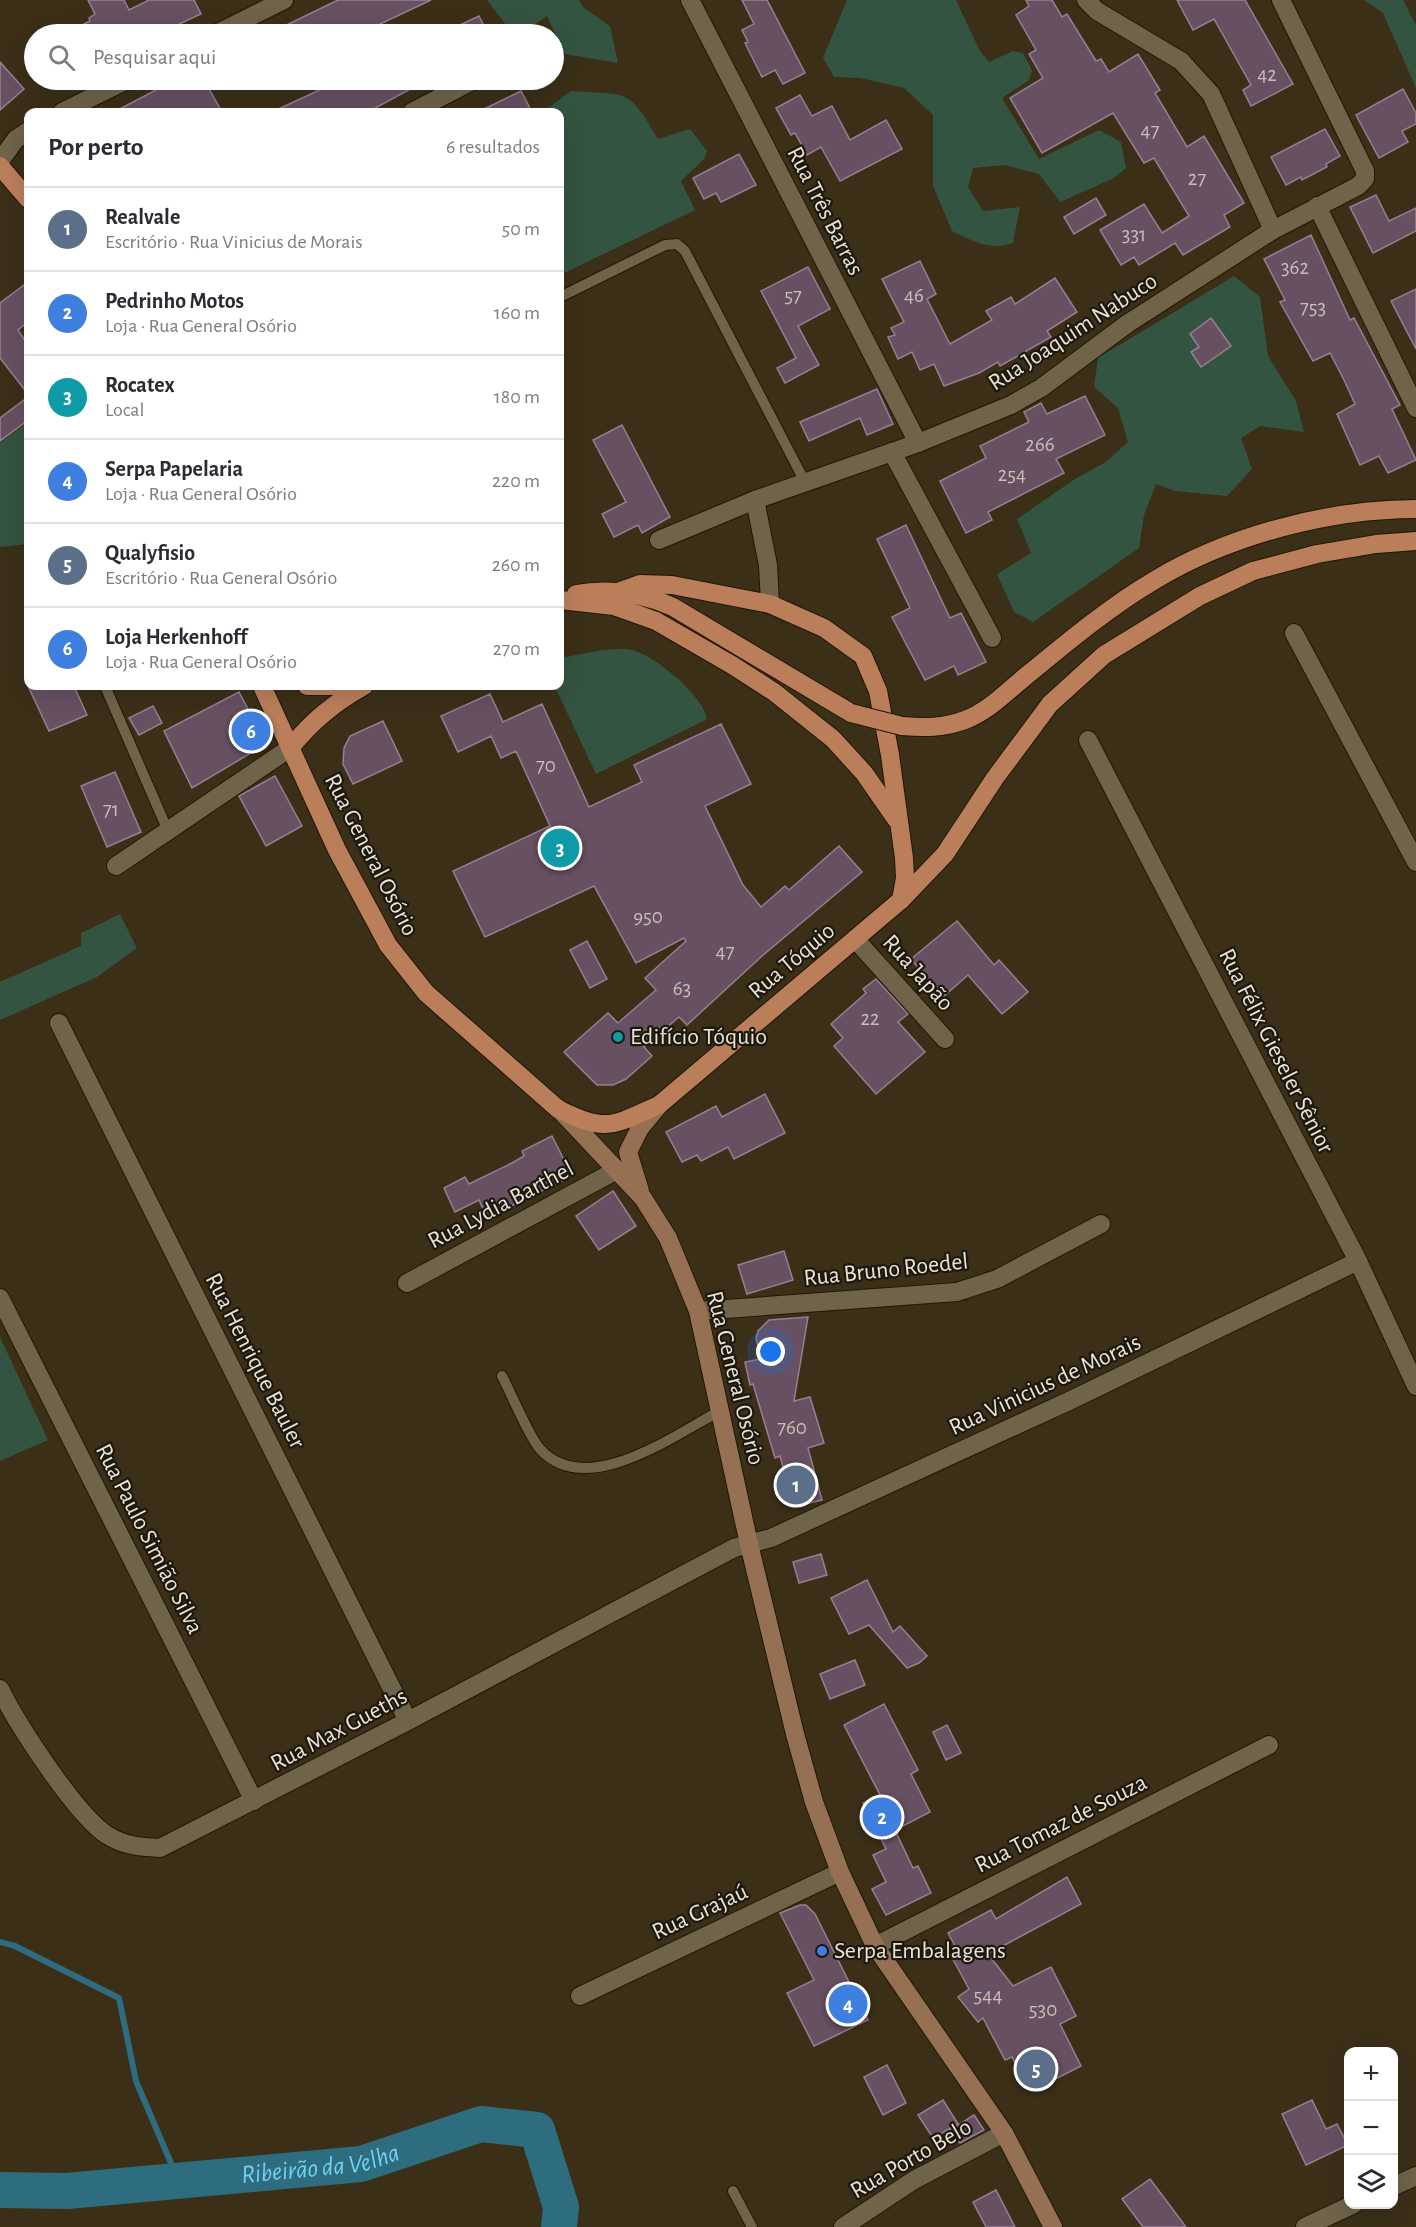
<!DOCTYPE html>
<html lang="pt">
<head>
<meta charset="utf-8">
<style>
	:root { --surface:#fff; --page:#f2f2f3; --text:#2b2b33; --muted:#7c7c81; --line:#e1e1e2; --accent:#b45309 }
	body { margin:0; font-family:"Alegreya Sans",sans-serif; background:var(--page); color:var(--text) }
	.controls { position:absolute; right:18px; bottom:18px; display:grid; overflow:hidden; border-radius:12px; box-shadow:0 6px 24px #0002 }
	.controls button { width:54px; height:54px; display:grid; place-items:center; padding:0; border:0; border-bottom:2px solid var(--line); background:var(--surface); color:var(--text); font:30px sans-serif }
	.you { position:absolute; left:771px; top:1352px; width:21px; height:21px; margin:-15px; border:4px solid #fff; border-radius:50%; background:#1a73e8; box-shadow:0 0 0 9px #1a73e833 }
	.badge { display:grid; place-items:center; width:39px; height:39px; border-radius:50%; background:var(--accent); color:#fff; font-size:20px; font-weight:700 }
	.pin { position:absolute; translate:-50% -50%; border:3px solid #fff; box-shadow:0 2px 6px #0006 }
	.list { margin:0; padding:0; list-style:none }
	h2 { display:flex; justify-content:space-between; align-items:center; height:78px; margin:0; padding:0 24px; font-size:26px }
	h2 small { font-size:20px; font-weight:400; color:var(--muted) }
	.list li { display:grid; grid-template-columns:39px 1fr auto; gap:18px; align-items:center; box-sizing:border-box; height:84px; padding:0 24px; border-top:2px solid var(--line) }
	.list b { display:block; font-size:22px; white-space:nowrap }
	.list p { margin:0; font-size:20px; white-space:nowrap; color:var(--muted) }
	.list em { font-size:20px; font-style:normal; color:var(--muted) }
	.icon { flex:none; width:33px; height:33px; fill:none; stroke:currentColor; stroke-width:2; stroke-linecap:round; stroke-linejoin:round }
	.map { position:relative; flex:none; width:1416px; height:2227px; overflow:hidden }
	.search { position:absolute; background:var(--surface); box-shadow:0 6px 24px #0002; left:24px; top:24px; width:540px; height:66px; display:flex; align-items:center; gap:15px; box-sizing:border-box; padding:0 21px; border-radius:33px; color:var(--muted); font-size:22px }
	.panel { position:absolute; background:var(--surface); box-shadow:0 6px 24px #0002; left:24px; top:108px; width:540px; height:582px; border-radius:12px }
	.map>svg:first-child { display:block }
	.green { fill:#335440 }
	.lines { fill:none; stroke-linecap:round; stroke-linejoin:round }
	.stream { stroke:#2e6c7f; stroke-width:6 }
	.river { stroke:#2e6c7f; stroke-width:36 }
	.building { fill:#665062; stroke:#977f92; stroke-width:1.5 }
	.lane-casing { stroke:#221702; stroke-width:12 }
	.street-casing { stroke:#221702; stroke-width:20 }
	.secondary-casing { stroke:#221702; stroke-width:20 }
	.primary-casing { stroke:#221702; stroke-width:20 }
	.lane { stroke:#6f634a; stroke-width:10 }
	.street { stroke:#6f634a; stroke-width:18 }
	.secondary { stroke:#957053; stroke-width:18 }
	.primary { stroke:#bb7e5b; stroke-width:18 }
	.primary-bridge-casing { stroke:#221702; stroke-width:20; stroke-linecap:butt }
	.primary-bridge { stroke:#bb7e5b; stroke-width:18 }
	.culture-dot { fill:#0f9aa8; stroke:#1d180e; stroke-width:2 }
	.shop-dot { fill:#3f7fe0; stroke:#1d180e; stroke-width:2 }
	.labels { text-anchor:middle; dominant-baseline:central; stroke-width:4.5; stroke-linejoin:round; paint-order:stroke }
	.number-label { font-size:21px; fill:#cabeb9 }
	.street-label { font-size:24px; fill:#ebe3d6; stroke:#1d180e }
	.poi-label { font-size:24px; fill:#ebe3d6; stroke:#1d180e; text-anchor:start }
	.water-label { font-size:26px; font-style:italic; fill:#72d2f0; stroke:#1d180e }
</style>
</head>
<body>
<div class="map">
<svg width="1416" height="2227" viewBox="0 0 1416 2227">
	<rect width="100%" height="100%" fill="#3b2f18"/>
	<!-- green -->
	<g class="green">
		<polygon points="487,0 579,0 584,8 610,26 618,63 565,54 547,16 520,34 513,34"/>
		<path d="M847,0H956L980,51L989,62L1013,51L1023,53L1032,71L1029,80L1002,98L1039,159L1099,130L1121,142L1126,168L1114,178L1060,202L1039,174L1004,165L973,168L968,187L983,211L1020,207L1013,243C991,251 972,241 952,231L933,186V115L904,88L860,78L834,77L823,58Z"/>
		<polygon points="1364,0 1403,0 1416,25 1416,88 1383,13"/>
		<path d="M571,91C628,95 628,87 658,139L690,129L707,151L704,159L681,181L695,210L560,275V112H547L546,110Z"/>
		<polygon points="1234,276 1260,297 1268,356 1296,401 1304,432 1260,426 1241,438 1252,469 1227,496 1175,491 1156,484 1144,515 1139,548 1033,622 1014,612 997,574 1031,553 1017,519 1075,479 1106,462 1128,442 1118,408 1094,387 1098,358"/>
		<polygon points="28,422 28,544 0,547 0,443"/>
		<path d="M603,650C612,650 624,648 632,650C654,655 704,696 707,719L596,774L556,689C561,680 559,670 560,658Z"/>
		<polygon points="120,914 137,948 97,977 0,1020 0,982 81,946 81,933"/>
		<polygon points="0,1337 48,1440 0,1461"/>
	</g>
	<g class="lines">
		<!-- stream -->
		<polyline class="stream" points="0,1942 15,1946 119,1998 136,2081 179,2182"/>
		<!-- river -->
		<path class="river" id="s1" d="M0,2190L67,2191L361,2164L481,2124L537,2130L561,2207L559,2227"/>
	</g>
	<!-- building -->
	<g class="building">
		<polygon points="88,0 124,0 129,10 149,0 194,0 201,14 158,34 64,34 90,21 89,18 95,14"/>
		<polygon points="338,0 431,0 359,34 268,34"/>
		<polygon points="742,0 767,0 805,73 783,84 775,70 762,77 745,43 748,42 742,30 754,24"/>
		<polygon points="1026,0 1052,0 1062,17 1067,14 1096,61 1101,59 1109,72 1138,54 1160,90 1155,93 1187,147 1204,136 1244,203 1224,215 1230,227 1183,255 1175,243 1139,265 1134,257 1121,265 1100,230 1144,204 1162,233 1189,216 1154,158 1144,163 1113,113 1042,153 1010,98 1043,78 1029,54 1036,50 1016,15 1029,6"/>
		<polygon points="1177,0 1245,0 1293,84 1251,106 1243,90 1251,85 1214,19 1193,30"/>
		<polygon points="479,16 488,34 441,34"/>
		<polygon points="0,62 24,89 0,110"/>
		<polygon points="175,80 204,80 222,112 114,112"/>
		<polygon points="341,80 427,80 368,112 272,112"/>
		<polygon points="1403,89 1416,113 1416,124 1402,131 1408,142 1379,158 1356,115"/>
		<polygon points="521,91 532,112 478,112"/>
		<polygon points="800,95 812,116 832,106 850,140 886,120 902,149 840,181 821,147 807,155 795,133 791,135 776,108"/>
		<polygon points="1325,129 1340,156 1326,164 1327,167 1302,180 1301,177 1286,185 1271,157"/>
		<polygon points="739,154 756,185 721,202 716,193 704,199 693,178"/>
		<polygon points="1376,195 1389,221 1416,208 1416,231 1373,253 1350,207"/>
		<polygon points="1096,198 1106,215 1074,234 1064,217"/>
		<polygon points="1311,235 1350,320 1354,318 1400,405 1392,409 1416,460 1388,473 1379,456 1360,465 1337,414 1355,404 1344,380 1330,353 1313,361 1280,302 1285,300 1264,259"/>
		<polygon points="920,261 936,294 927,299 950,344 992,320 986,311 1011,297 1015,304 1055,278 1077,312 1047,331 1051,337 1000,366 998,362 979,373 944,386 934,364 920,370 912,352 898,359 888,337 895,335 891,328 904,322 882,279"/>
		<polygon points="808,267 830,309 798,326 819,365 785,383 777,368 796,358 761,291"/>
		<polygon points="28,282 28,322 18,330 28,345 28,394 0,358 0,303"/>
		<polygon points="1416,289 1416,349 1391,301"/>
		<polygon points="1211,318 1231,346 1201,367 1191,352 1199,347 1190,334"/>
		<polygon points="877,389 893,424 867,435 860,418 809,441 800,422"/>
		<polygon points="1085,396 1105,435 1056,459 1064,473 988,512 992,520 966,533 940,481 986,458 980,446 1029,422 1024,412 1041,403 1047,414"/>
		<polygon points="28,397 28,420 0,441 0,418"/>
		<polygon points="622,425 670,517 642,533 638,525 614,537 602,514 626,502 593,440"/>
		<polygon points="906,525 950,618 961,613 986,662 958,675 954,666 925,680 892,617 910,608 877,539"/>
		<polygon points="28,686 74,686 87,715 49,731"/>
		<polygon points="239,692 262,735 261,747 192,788 164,731"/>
		<polygon points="490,694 503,722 542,704 589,807 642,782 634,765 721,724 751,784 705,806 743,885 761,907 785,886 789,890 839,846 862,872 762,956 687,1025 679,1017 644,1047 652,1056 626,1079 613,1085 597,1085 564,1052 608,1013 618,1023 656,990 645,978 686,941 684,938 636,963 594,886 485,937 453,871 550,826 516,751 501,758 491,736 458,752 441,716"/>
		<polygon points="153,706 162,723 139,735 129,718"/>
		<polygon points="383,721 402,761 353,784 343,764 344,748 350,736"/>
		<polygon points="115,772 141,832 107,847 81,786"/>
		<polygon points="275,776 302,826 266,846 239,796"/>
		<polygon points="957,921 994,965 999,960 1028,992 1002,1014 968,975 943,997 911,959"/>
		<polygon points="587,941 607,979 590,988 570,950"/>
		<polygon points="876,979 908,1014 898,1022 925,1052 876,1094 834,1046 843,1038 831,1024 866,993 863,989"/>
		<polygon points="765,1094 785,1133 734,1159 728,1147 701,1161 697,1155 682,1162 666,1132 716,1106 722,1117"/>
		<polygon points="552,1136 572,1176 487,1218 479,1200 455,1212 444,1188 465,1177 469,1184 512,1163 524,1156 522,1151"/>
		<polygon points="613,1191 636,1226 599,1250 576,1216"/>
		<polygon points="784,1251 793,1280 747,1294 738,1265"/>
		<polygon points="808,1317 794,1401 810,1397 824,1443 808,1448 822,1500 794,1507 780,1456 775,1458 753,1384 750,1385 745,1362 761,1359 756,1338 758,1331 769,1320"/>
		<polygon points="821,1554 827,1575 799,1583 793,1562"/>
		<polygon points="867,1580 893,1632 900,1626 927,1656 919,1663 907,1668 869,1625 849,1634 831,1598"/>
		<polygon points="855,1660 865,1685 830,1699 820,1674"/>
		<polygon points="884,1704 918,1770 911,1774 930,1812 895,1830 913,1868 918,1866 931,1893 886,1915 872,1889 886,1882 873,1855 886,1849 863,1803 880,1795 844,1725"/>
		<polygon points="947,1725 961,1753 946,1760 933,1732"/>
		<polygon points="1067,1877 1081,1904 988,1954 1013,1986 1051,1967 1076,2016 1060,2024 1081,2066 1036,2089 1028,2073 1022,2076 1012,2057 1005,2060 983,2018 978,2022 958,1997 969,1989 948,1950 955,1946 948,1933 991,1910 996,1919"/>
		<polygon points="800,1905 806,1905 815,1914 868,2020 814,2046 787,1993 814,1980 780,1913"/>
		<polygon points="887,2065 906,2103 883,2115 864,2077"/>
		<polygon points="943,2100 958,2124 933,2138 918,2115"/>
		<polygon points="1312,2100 1326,2129 1337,2124 1348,2145 1306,2165 1282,2114"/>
		<polygon points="974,2115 984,2130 960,2143 950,2130"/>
		<polygon points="1150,2179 1186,2227 1143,2227 1122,2199"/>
		<polygon points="996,2190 1015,2227 986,2227 973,2202"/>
	</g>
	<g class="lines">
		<defs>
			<g id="lane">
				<polyline points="560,297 665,245 677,244 685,251 805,482"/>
				<polyline points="105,686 168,831"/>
				<path d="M502,1376C511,1393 529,1437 540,1449C586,1500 674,1435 720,1411"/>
				<polyline points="733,2191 752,2227"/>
			</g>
			<g id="street">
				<polyline points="690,0 918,443"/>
				<polyline points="1086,0 1097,11 1181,61 1211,94 1273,230"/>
				<polyline points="216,34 284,0"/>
				<polyline points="62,112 127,80"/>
				<polyline points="412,112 474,80"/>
				<polyline points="0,161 16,139 28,131"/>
				<polyline points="1317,206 1416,408"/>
				<polyline points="892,452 992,638"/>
				<polyline points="755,500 768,565 770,604"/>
				<polyline points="659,540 755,500 918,443 1011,405 1041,388 1127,324 1273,230 1358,186 1365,179 1365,171 1281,0"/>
				<polyline points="1294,633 1416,862"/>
				<polyline points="1088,740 1358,1261 1416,1386"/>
				<polyline points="116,866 290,748"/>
				<polyline points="855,939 945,1039"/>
				<polyline points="59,1023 408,1721"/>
				<polyline points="407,1283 617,1170"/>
				<polyline points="0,1298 254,1801"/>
				<polyline points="698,1311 957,1292 997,1279 1101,1224"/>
				<path d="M0,1689C17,1724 76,1815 107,1835C124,1846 141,1847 160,1848L408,1721L734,1548L771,1538L1069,1401L1358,1261"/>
				<polyline points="875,1946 1269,1745"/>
				<polyline points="580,1996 840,1872"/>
				<polyline points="1394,2186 1416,2176"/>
				<polyline points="843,2227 914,2180 1004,2133"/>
				<polyline points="1305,2227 1354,2204"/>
			</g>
			<g id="secondary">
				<polyline points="559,1109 643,1198 668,1238 698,1311 749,1544 795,1734 814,1802 840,1872 875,1946 1004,2133 1053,2227"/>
				<polyline points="640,1191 628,1152 640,1128 659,1105"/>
			</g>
			<g id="primary">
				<polyline points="0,166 28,199"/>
				<polyline points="618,592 640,584 672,585 770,604 824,628 863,656 878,691 890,755 904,858 905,878 901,900"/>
				<path d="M576,594C610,588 641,593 673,607L851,713"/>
				<polyline points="560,600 614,606 656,621 732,665 774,692 833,739 864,773 896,819"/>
				<path d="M262,686L337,850L388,945L426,993L558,1109C606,1133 612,1126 659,1105L901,900L945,854L995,778L1050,704L1104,655L1200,596L1253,571L1317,554L1376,544L1416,541"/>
				<polyline points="307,686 357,686"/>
				<path d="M902,726C924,728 944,728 965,720C990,711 1010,688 1031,672C1071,639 1111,606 1155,580C1230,535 1330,509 1416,509"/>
				<path d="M290,748C312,721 334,703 364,686"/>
			</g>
		</defs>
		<!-- lane casing -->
		<use href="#lane" class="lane-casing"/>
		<!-- street casing -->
		<use href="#street" class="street-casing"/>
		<!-- secondary casing -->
		<use href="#secondary" class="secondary-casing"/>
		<!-- primary casing -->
		<use href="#primary" class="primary-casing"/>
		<!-- lane -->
		<use href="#lane" class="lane"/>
		<!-- street -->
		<use href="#street" class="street"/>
		<!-- secondary -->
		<use href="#secondary" class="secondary"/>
		<!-- primary -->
		<use href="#primary" class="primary"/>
		<defs>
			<polyline id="primary-bridge" points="851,713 902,726"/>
		</defs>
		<!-- primary-bridge casing -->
		<use href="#primary-bridge" class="primary-bridge-casing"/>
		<!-- primary-bridge -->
		<use href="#primary-bridge" class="primary-bridge"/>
	</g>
	<!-- markers -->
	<circle class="culture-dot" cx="618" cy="1037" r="6"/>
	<circle class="shop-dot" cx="822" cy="1951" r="6"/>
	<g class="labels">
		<!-- number labels -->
		<g class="number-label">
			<text x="1267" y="74">42</text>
			<text x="1150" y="130">47</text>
			<text x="1197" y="178">27</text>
			<text x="1134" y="234">331</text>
			<text x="1295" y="267">362</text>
			<text x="793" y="295">57</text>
			<text x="914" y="295">46</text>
			<text x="1313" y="307">753</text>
			<text x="1040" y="444">266</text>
			<text x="1012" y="474">254</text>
			<text x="546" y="765">70</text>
			<text x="111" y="809">71</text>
			<text x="648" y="916">950</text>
			<text x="725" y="951">47</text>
			<text x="682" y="988">63</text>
			<text x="870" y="1018">22</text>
			<text x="792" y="1427">760</text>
			<text x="988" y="1995">544</text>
			<text x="1043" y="2009">530</text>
		</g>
		<!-- street labels -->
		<g class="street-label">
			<text transform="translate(825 211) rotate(63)">Rua Três Barras</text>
			<text transform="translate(1073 332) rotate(-33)">Rua Joaquim Nabuco</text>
			<text transform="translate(371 855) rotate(63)">Rua General Osório</text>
			<text transform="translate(792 961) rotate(-40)">Rua Tóquio</text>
			<text transform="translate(918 973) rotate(48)">Rua Japão</text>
			<text transform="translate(1276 1051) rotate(63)">Rua Félix Gieseler Sênior</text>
			<text transform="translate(501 1205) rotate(-28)">Rua Lydia Barthel</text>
			<text transform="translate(886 1270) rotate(-6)">Rua Bruno Roedel</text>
			<text transform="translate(255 1361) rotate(63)">Rua Henrique Bauler</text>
			<text transform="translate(735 1378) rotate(76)">Rua General Osório</text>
			<text transform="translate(1045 1385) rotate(-25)">Rua Vinicius de Morais</text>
			<text transform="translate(149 1539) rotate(63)">Rua Paulo Simião Silva</text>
			<text transform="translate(339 1730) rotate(-28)">Rua Max Gueths</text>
			<text transform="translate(1061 1824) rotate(-27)">Rua Tomaz de Souza</text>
			<text transform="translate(700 1912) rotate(-25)">Rua Grajaú</text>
			<text transform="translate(911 2159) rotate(-30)">Rua Porto Belo</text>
		</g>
		<!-- poi labels -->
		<g class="poi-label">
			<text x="630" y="1037">Edifício Tóquio</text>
			<text x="834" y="1951">Serpa Embalagens</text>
		</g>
		<!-- water labels -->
		<g class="water-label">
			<text stroke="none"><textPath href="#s1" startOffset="322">Ribeirão da Velha</textPath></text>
		</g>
	</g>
</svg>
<div class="controls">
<button>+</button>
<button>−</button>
<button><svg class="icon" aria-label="layers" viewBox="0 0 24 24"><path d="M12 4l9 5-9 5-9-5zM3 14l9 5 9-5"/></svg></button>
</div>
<div class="you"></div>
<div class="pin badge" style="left:796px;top:1485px;background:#5c6f8a">1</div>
<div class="pin badge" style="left:882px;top:1817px;background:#3f7fe0">2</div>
<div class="pin badge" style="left:560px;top:848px;background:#0f9aa8">3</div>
<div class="pin badge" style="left:848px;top:2004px;background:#3f7fe0">4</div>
<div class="pin badge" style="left:1036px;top:2069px;background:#5c6f8a">5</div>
<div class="pin badge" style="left:251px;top:731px;background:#3f7fe0">6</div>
<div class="search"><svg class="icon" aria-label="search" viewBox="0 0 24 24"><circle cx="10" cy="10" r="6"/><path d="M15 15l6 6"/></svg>Pesquisar aqui</div>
<section class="panel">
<h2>Por perto<small>6 resultados</small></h2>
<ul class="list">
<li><span class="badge" style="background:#5c6f8a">1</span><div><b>Realvale</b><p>Escritório · Rua Vinicius de Morais</p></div><em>50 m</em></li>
<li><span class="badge" style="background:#3f7fe0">2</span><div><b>Pedrinho Motos</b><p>Loja · Rua General Osório</p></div><em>160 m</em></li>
<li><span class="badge" style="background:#0f9aa8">3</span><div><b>Rocatex</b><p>Local</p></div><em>180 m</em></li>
<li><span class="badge" style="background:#3f7fe0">4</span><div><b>Serpa Papelaria</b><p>Loja · Rua General Osório</p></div><em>220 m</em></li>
<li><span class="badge" style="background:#5c6f8a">5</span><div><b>Qualyfisio</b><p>Escritório · Rua General Osório</p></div><em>260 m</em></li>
<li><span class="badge" style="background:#3f7fe0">6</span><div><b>Loja Herkenhoff</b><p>Loja · Rua General Osório</p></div><em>270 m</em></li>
</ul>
</section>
</div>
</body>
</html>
